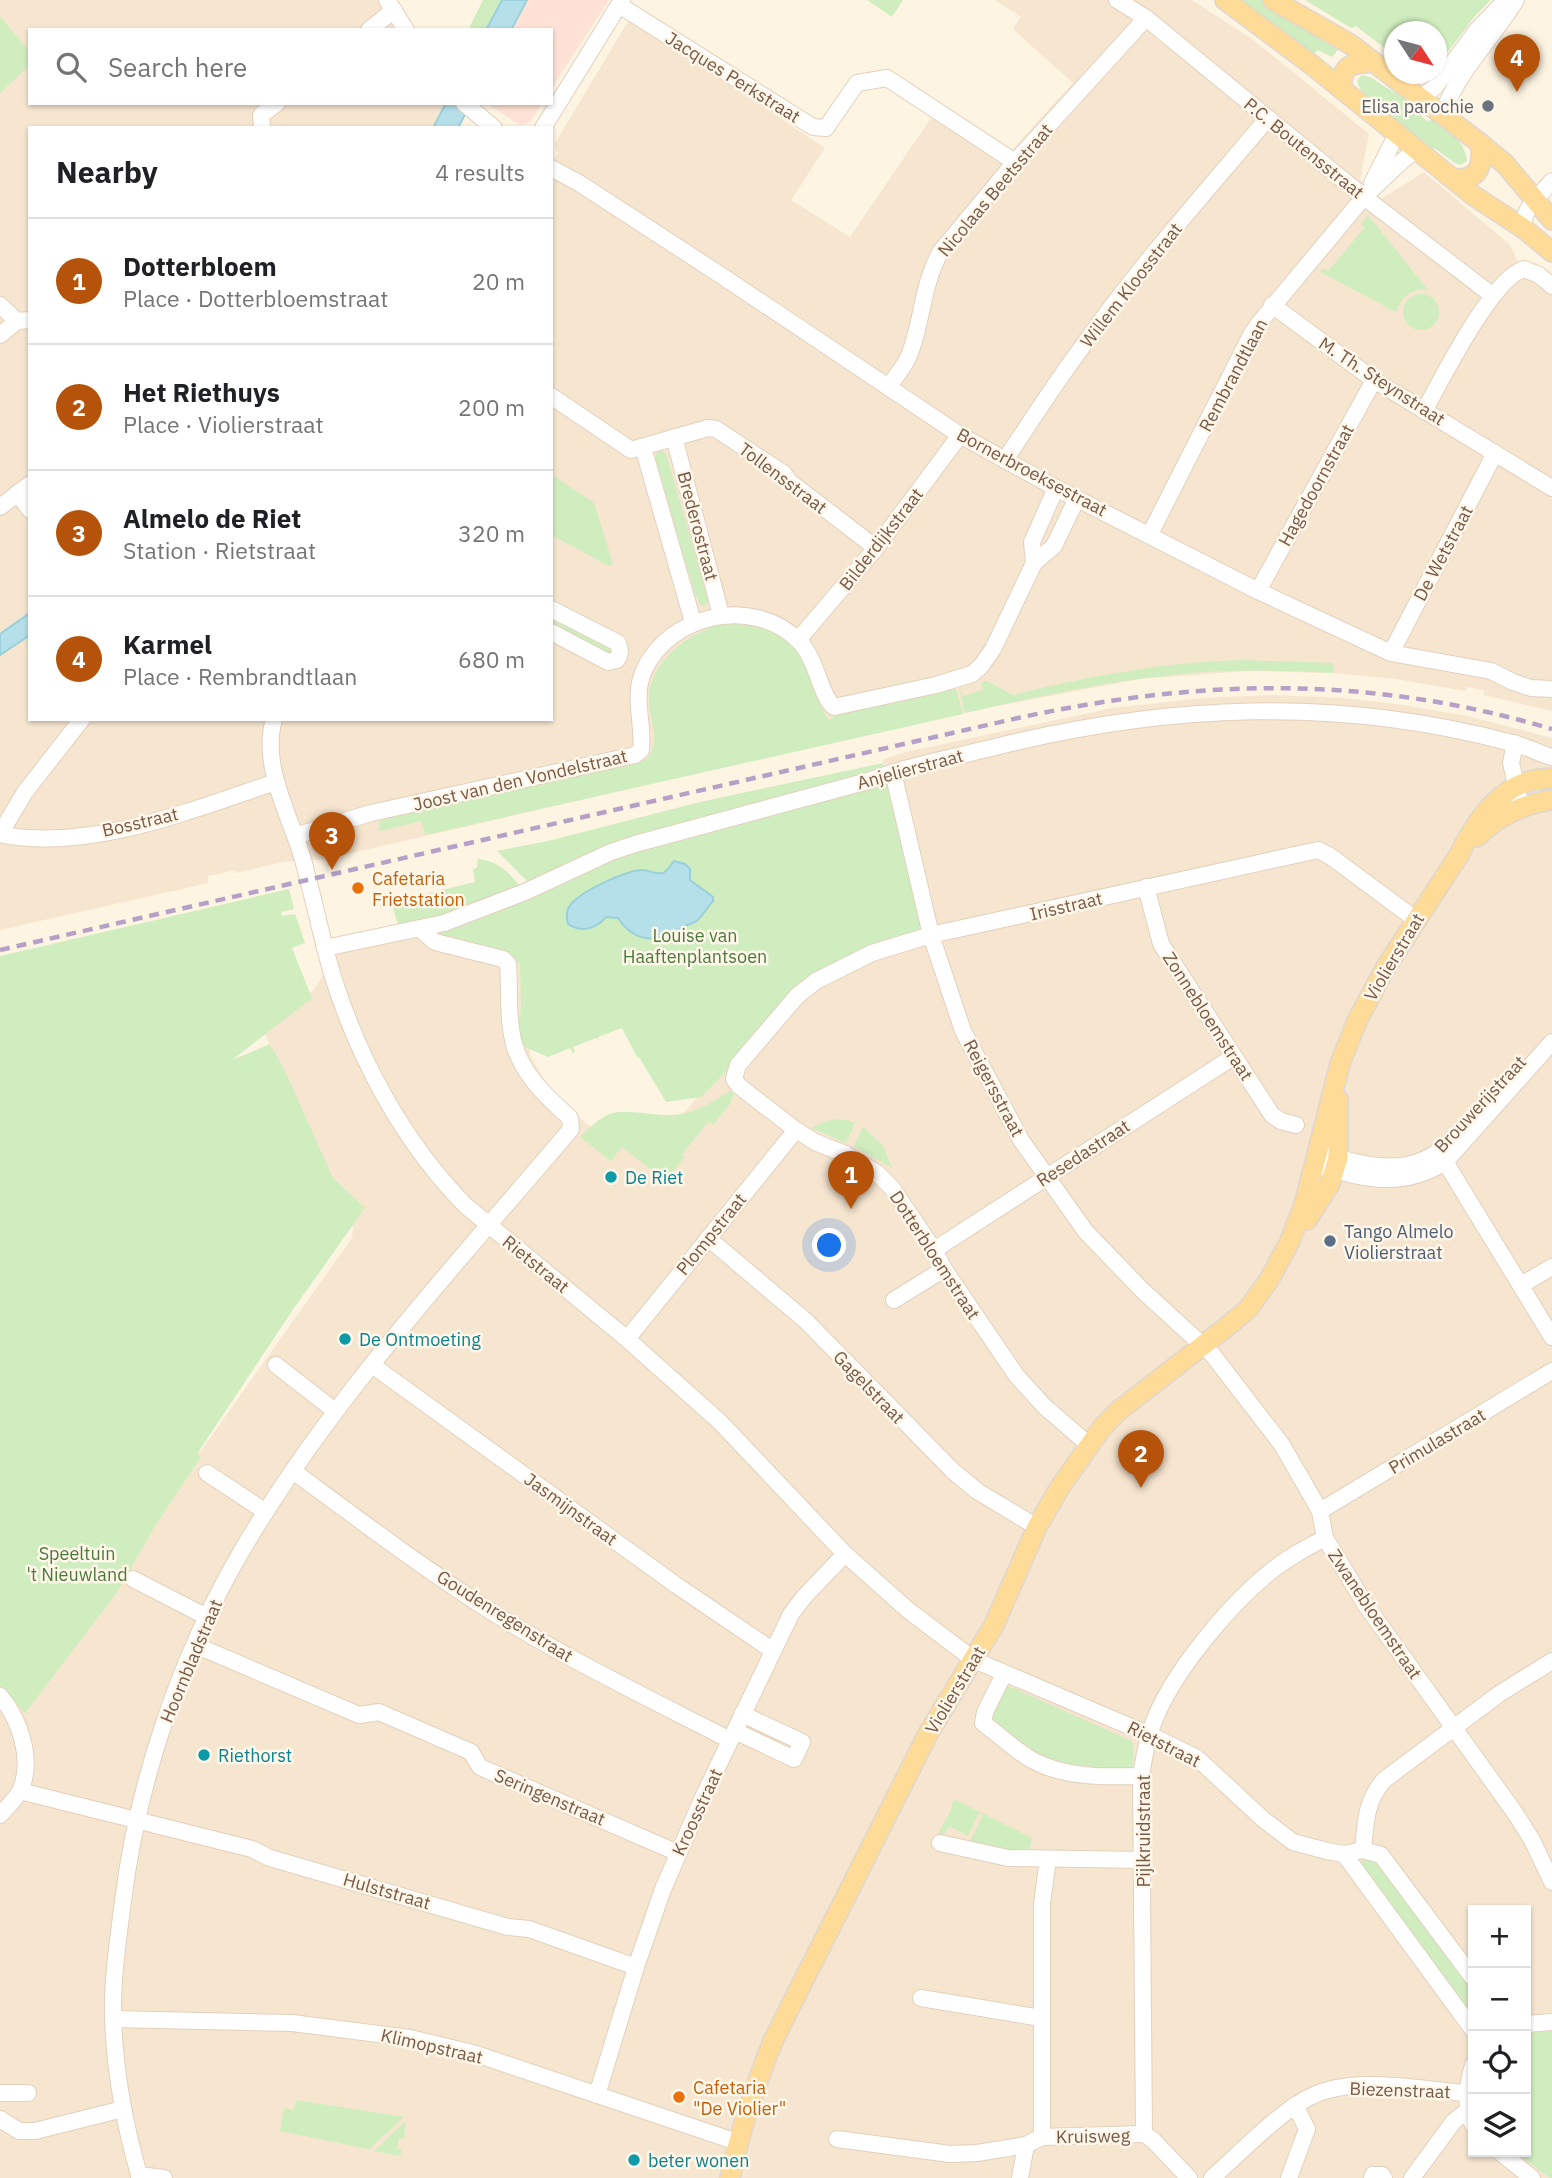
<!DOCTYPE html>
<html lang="en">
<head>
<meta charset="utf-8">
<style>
	:root { --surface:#fff; --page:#f2f2f2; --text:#202124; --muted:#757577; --line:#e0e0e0; --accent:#b45309 }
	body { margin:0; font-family:"IBM Plex Sans",sans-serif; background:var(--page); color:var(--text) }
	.controls { position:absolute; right:21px; bottom:21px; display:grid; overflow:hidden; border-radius:0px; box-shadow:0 2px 5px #0004 }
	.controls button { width:63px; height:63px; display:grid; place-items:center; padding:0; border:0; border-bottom:2px solid var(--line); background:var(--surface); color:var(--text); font:35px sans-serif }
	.compass { position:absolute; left:1384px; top:21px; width:63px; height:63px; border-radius:50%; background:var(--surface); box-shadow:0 2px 5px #0004; rotate:126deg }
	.you { position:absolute; left:830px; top:1246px; width:24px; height:24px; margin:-18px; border:5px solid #fff; border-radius:50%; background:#1a73e8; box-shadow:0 0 0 10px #1a73e833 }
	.badge { display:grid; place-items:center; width:46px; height:46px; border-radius:50%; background:var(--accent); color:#fff; font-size:23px; font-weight:700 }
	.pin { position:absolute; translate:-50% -58px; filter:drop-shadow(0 2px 4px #0008) }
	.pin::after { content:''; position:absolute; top:37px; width:24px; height:21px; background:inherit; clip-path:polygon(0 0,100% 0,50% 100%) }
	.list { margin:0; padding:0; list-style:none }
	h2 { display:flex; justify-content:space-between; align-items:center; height:91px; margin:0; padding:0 28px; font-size:30px }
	h2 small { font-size:23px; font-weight:400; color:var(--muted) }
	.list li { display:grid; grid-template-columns:46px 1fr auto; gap:21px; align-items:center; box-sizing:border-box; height:126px; padding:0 28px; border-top:2px solid var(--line) }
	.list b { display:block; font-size:26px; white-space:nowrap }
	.list p { margin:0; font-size:23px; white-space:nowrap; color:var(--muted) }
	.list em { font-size:23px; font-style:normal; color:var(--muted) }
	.icon { flex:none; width:38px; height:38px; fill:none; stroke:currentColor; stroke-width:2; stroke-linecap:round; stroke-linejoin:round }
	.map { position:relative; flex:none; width:1552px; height:2178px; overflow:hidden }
	.search { position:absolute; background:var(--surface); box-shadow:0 2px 5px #0004; left:28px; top:28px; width:525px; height:77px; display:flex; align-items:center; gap:18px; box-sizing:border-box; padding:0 24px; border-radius:0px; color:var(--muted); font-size:26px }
	.panel { position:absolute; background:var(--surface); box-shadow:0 2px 5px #0004; left:28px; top:126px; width:525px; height:595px; border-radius:0px }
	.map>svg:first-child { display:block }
	.residential { fill:#f6e6d0; fill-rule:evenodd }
	.commercial { fill:#ffe2d5 }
	.green { fill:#d0edbf }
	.water { fill:#b5e0e9; stroke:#9ad0dc; stroke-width:2 }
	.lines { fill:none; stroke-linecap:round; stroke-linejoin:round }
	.minor-casing { stroke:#e3d0bd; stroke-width:18 }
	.major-casing { stroke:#dfd7d3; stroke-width:22 }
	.minor { stroke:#fff; stroke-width:16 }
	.major { stroke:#ffdb98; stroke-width:19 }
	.rail { stroke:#b6a0c8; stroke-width:4.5; stroke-dasharray:10 7; stroke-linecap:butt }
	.worship-dot { fill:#6b7280; stroke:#fff7ea; stroke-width:2.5 }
	.food-dot { fill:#e8710a; stroke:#fff7ea; stroke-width:2.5 }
	.culture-dot { fill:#0f9aa8; stroke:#fff7ea; stroke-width:2.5 }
	.service-dot { fill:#5c6f8a; stroke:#fff7ea; stroke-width:2.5 }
	.labels { text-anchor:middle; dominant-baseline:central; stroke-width:5; stroke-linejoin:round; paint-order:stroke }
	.street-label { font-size:18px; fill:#785946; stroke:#fff7ea }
	.worship-label { font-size:18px; fill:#5b616d; stroke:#fff7ea; text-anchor:end }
	.food-label { font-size:18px; fill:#c56008; stroke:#fff7ea; text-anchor:start }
	.park-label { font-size:18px; fill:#4c793b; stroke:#fff7ea }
	.culture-label { font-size:18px; fill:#0d838f; stroke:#fff7ea; text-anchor:start }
	.service-label { font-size:18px; fill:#4e5e75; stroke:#fff7ea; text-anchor:start }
</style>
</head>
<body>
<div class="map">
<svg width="1552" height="2178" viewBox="0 0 1552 2178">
	<rect width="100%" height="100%" fill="#fef4e2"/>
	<!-- residential -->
	<g class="residential">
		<polygon points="0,0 380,0 399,30 30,30 30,103 446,103 433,128 30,128 30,613 0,634"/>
		<polygon points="995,0 1192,0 1252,39 1369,134 1360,180 1381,199 1424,172 1510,245 1518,262 1536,263 1552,276 1552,711 1483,695 1484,690 1467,687 1466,691 1395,679 1333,673 1248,671 1140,679 1012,703 879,731 326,859 283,862 236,873 235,870 208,876 208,883 0,930 0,655 30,635 30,719 551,719 551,165 558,153 554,145 630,18 825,148 791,200 850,237 931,118 1002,161 1073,83 1013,29 1021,17"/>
		<path d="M1272,695L1343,698L1397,704L1468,716L1552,738V2178H0V1385L44,1338L200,1452L352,1238L355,1204L319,1166L260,1022L314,990L337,951L436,935L523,965L530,1055L553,1096L596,1131L681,1116L811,968L920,925L883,760L901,753L1112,708L1203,698ZM1473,1910H1526V2152H1473Z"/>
	</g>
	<!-- commercial -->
	<g class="commercial">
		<polygon points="527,0 609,0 551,89 551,30 511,30"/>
		<polygon points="486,103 542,103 530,122 520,125"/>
	</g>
	<!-- green -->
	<g class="green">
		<polygon points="483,0 502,0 486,30 468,30"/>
		<polygon points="867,0 903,0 892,17"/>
		<polygon points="1231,0 1266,0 1343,43 1332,57 1318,50 1309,58"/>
		<polygon points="1305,0 1491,0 1475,16 1441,61 1437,64 1436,32 1394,32 1394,55 1356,26 1351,28"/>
		<polygon points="0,16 30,52 30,65 0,93"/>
		<path d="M1362,75C1374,77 1378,83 1387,88C1399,95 1411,100 1423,108L1422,117L1427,121L1436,118C1448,129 1466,143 1467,161L1460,165C1451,162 1445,155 1437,150C1431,147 1424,145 1418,141C1401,130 1361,100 1357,81Z"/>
		<path d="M1368,215L1428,290C1411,287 1402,297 1396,312L1320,272L1323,268L1328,271L1365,227L1361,224Z"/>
		<circle cx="1421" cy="312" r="18"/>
		<polygon points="658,451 662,451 666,454 709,600 705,607 699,603 694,591 655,458"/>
		<polygon points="551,474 594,503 613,564 609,566 551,535"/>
		<polygon points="551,614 611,644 612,653 604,657 551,627"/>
		<path d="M729,623L768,627L801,652L820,705L829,721L836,714L956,689L963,714L425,835L421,821L380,831L378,822L391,817L647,759C662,740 648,718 649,696C651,658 695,628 729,623Z"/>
		<path d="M1244,660L1334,663L1333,673C1280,670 1225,669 1172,675C1102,682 1033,698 965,713L959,688L963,696L983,690L981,682L987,681L1013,695C1088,676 1166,662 1244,660Z"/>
		<polygon points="883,763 885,770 530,884 497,851 548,841 700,802"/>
		<polygon points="889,780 926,929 824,972 701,1097 666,1102 639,1057 637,1057 622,1028 598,1037 599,1040 596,1038 573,1047 575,1052 573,1053 570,1048 548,1057 516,1043 521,1007 520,964 426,931 613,856"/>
		<path d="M478,859C499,861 510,873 522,889L475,906L399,928L391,902L475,882L473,870L477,867Z"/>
		<polygon points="289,889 294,909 281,912 282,916 295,914 305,943 292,948 312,998 232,1060 270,1044 285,1071 333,1178 365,1208 292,1311 197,1454 201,1457 155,1526 118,1591 25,1713 0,1686 0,956"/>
		<path d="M730,1091L734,1094L730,1104L713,1125L709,1121L682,1154L685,1157L665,1180L622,1147L611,1161L580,1137C589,1128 598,1119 610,1114C623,1108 655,1116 670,1115C693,1115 711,1103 730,1091Z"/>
		<polygon points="832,1119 847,1120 855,1123 846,1143 811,1128"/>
		<polygon points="863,1127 883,1146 892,1168 854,1146"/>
		<polygon points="1009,1686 1132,1741 1134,1755 1131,1774 1080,1769 1041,1759 994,1724 991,1718 1006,1687"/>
		<polygon points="954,1799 1032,1838 1029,1852 1007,1851 969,1843 983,1815 979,1813 968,1836 949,1826 943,1836 938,1834 950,1812"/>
		<polygon points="1370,1856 1376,1857 1473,1985 1473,2024 1361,1865 1363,1858"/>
		<polygon points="1552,2028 1552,2178 1550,2178 1515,2152 1526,2152 1526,2029"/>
		<polygon points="296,2100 404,2117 369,2149 280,2131 284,2108 294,2110"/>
		<polygon points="406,2121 404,2139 399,2138 397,2149 402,2150 400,2156 374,2151"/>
	</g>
	<!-- water -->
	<g class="water">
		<polygon points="502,0 527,0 511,30 486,30"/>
		<polygon points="446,103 471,103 458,128 433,128"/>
		<polygon points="30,613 30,635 0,655 0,634"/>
		<path d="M674,861L685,864L690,869V880L713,897V901C707,907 702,918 695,922C692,924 688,924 685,926C660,942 637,946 618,918L606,917C596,929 581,933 568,924C566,917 566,909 572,903C584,890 623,872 641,870C648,869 655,875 663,873C667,871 671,865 674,861Z"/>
	</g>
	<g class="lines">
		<defs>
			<g id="minor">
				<polyline points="387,0 406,30"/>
				<polyline points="1117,0 1146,18 1364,197 1492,295"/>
				<polyline points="619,5 813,127 826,128 857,83 887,78 1015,162"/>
				<polyline points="369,30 394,10"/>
				<polyline points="1420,98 1435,87 1477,30 1506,0"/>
				<polyline points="464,103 494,128"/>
				<path d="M1442,115C1458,71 1492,39 1516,0"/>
				<polyline points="262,128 261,115 277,103"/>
				<polyline points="543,128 622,0"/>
				<polyline points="551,168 579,183 722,276 960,435 1056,488 1258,591 1391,653 1491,671 1513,682 1531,688 1552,689"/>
				<polyline points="1372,183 1397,134"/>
				<path d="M1523,228C1523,208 1539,196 1552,181"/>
				<polyline points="0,305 17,321"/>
				<polyline points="1272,305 1374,380 1552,488"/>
				<polyline points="0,335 17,321 30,320"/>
				<path d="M889,386C896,376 906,365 910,353C923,319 922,284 941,251L1015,162L1146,18"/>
				<polyline points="551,396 631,450 708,428 716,429 783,473 790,482 876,548"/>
				<path d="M1424,411C1442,379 1492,278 1524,269L1539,275L1552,286"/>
				<polyline points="674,437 721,615"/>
				<polyline points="643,447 693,622"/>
				<path d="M1005,460C1029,424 1052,388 1077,354C1135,271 1203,195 1268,118"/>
				<polyline points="17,493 30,510"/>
				<polyline points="0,507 30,484"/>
				<polyline points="1150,534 1251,335 1259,323 1364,197 1402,161 1417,149"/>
				<polyline points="1034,563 1032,542 1056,488"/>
				<polyline points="1258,591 1374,380"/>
				<polyline points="551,609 618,643 620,651 619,656"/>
				<polyline points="551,632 608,662 617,660 619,656"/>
				<polyline points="798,640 876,548 960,435"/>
				<polyline points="1391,653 1495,453"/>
				<path d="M274,719C261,764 288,812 301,853C313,894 321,937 333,977C360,1062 404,1143 466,1206L627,1339L720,1422L845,1554L908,1610L974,1660L1150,1735L1197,1758L1264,1820L1293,1842L1327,1851L1344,1854L1363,1850L1381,1855L1473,1978"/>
				<polyline points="1515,743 1511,763 1521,807"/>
				<polyline points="893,772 931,935 963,1031 1021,1140 1086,1232 1143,1291 1212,1354 1282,1445 1320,1511 1325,1538 1365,1604 1515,1813 1532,1840 1552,1882"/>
				<path d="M0,834C87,853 194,809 276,782"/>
				<polyline points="0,834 25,792 82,719"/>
				<path d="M295,836L371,813L635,755L641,750C644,723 632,697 644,670C671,613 754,596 799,641C817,659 821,698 834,707L936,685L972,674L981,666L993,649L1034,563L1054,546L1077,498"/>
				<polyline points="1146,887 1161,944 1272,1115 1281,1121 1296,1125"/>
				<path d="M325,948L444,923L525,892L611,852L635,844L868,781C908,766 950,758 991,748C1166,704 1337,696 1512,743C1526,746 1538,753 1552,757"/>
				<path d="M1318,1152C1366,1166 1414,1181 1452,1139"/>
				<polyline points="1441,1155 1552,1337"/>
				<path d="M1316,1165C1363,1178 1400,1190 1445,1162L1552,1042"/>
				<polyline points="708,1238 806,1321 953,1471 977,1491 1037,1527"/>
				<polyline points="934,1250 1233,1057"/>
				<polyline points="1521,1285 1552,1267"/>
				<polyline points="894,1300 944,1269"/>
				<polyline points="627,1339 796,1130"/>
				<polyline points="276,1365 335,1411"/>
				<polyline points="372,1365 676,1585 772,1650"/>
				<polyline points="1089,1445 1044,1406 1016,1375 944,1269 934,1250 892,1188 877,1173 845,1154 815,1142 796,1130 739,1086 734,1079 738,1065 797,996 816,981 872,953 931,935 1318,850 1330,856 1415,919"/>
				<path d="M293,1471C358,1519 423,1568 492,1612C569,1660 650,1699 730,1740"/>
				<polyline points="207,1473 266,1512"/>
				<polyline points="1320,1511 1552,1371"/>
				<polyline points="133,1579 207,1617"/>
				<polyline points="195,1645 359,1715 379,1712 471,1752 480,1767 678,1853"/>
				<path d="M1004,1674L985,1712L983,1723C999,1735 1015,1750 1032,1760C1065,1778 1105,1777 1141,1776"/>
				<path d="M0,1696C20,1719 33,1759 21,1789C17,1798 7,1807 0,1815"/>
				<polyline points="735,1731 794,1759 802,1742 742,1714"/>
				<polyline points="20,1791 252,1849 270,1858 508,1927 529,1929 636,1967"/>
				<polyline points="940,1843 1008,1858 1143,1860"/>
				<path d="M1363,1850C1366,1822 1365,1802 1384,1780L1499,1694L1552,1661"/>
				<polyline points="1344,1854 1473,2030"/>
				<polyline points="921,1998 1041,2018"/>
				<polyline points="113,2019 292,2023 410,2038 473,2053 737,2142"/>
				<polyline points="1526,2024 1552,2022"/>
				<path d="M1473,2065C1467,2085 1464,2106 1473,2125"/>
				<polyline points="0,2093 28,2093"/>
				<polyline points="597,2095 636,1967 663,1889 704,1795 791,1614 804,1597 845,1554"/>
				<polyline points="0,2119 19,2131 35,2131 123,2109"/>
				<path d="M1144,2134L1141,1776C1144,1759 1146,1741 1153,1724C1171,1674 1229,1605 1270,1572C1287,1558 1306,1548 1325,1538"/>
				<polyline points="1144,2134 1153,2140 1189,2178"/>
				<polyline points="1042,2137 1042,1903 1048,1860"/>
				<polyline points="837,2139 950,2154 977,2153 1026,2145 1042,2137 1144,2134"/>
				<polyline points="1500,2152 1532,2178"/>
				<polyline points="139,2175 164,2178"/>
				<path d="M140,2178C125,2127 115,2073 113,2019C112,1980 118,1940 123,1901C138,1780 180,1657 241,1552C331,1398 456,1265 571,1129L570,1118C547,1097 520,1073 513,1040C507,1015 510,989 508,964L503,959L435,942L420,929"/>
				<polyline points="1020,2178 1026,2145"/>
				<path d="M1212,2178C1239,2154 1281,2110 1312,2096C1355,2075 1421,2090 1467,2093"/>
				<polyline points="1289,2178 1307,2129 1295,2105"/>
				<polyline points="1372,2178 1373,2175 1382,2175 1384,2178"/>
				<polyline points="1412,2178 1454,2121 1467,2111"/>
			</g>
			<g id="major">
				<polyline points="1225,0 1312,65 1474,196 1523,228 1552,252"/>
				<polyline points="1273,0 1350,44 1481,144 1505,164 1552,220"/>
				<path d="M1342,89C1341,64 1351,64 1372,62"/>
				<path d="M1452,178C1478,182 1483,167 1481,144"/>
				<path d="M1477,837C1498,816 1523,804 1552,800"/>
				<polyline points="1307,1220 1330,1184 1338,1158 1338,1100"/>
				<path d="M730,2178C740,2130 755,2086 773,2041L929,1732L994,1625L1037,1527L1060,1487L1101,1429L1117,1412L1224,1329L1248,1309L1269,1280L1289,1243L1304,1205L1340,1064L1357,1021L1386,967L1459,855C1473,826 1496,790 1530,781C1537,779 1545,779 1552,778"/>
			</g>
		</defs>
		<!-- minor casing -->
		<use href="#minor" class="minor-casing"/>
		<!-- major casing -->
		<use href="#major" class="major-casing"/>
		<!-- minor -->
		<use href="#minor" class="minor"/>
		<!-- major -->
		<use href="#major" class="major"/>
		<!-- rail -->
		<path class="rail" d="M0,950L1018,718C1202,678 1370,675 1552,729"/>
	</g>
	<!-- markers -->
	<circle class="worship-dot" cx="1488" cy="106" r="7"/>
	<g class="food-dot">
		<circle cx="358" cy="888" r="7"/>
		<circle cx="679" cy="2097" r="7"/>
	</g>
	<g class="culture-dot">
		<circle cx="611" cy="1177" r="7"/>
		<circle cx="345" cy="1339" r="7"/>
		<circle cx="204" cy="1755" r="7"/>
		<circle cx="634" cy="2160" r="7"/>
	</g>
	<circle class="service-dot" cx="1330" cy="1241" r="7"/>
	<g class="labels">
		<!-- street labels -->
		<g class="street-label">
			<text transform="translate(733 77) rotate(32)">Jacques Perkstraat</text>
			<text transform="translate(1304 148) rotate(39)">P.C. Boutensstraat</text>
			<text transform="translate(995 190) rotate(-50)">Nicolaas Beetsstraat</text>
			<text transform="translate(1131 285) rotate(-52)">Willem Kloosstraat</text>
			<text transform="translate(1233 375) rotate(-62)">Rembrandtlaan</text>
			<text transform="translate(1382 381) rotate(33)">M. Th. Steynstraat</text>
			<text transform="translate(1032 472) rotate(28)">Bornerbroeksestraat</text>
			<text transform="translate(783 478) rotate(37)">Tollensstraat</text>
			<text transform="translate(1316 485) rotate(-61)">Hagedoornstraat</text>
			<text transform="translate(698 526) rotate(75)">Brederostraat</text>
			<text transform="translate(881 539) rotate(-52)">Bilderdijkstraat</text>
			<text transform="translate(1443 553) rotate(-62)">De Wetstraat</text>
			<text transform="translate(910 769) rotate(-15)">Anjelierstraat</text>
			<text transform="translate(520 780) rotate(-13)">Joost van den Vondelstraat</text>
			<text transform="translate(140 822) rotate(-13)">Bosstraat</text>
			<text transform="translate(1066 906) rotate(-13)">Irisstraat</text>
			<text transform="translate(1394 957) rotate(-59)">Violierstraat</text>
			<text transform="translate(1208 1016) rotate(57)">Zonnebloemstraat</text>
			<text transform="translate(994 1088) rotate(62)">Reigersstraat</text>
			<text transform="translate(1480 1104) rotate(-47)">Brouwerijstraat</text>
			<text transform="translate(1083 1153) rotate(-33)">Resedastraat</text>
			<text transform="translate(711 1234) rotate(-51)">Plompstraat</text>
			<text transform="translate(935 1255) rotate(57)">Dotterbloemstraat</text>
			<text transform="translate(536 1264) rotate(39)">Rietstraat</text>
			<text transform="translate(869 1387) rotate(46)">Gagelstraat</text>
			<text transform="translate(1437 1441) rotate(-31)">Primulastraat</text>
			<text transform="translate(571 1509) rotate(36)">Jasmijnstraat</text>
			<text transform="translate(1375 1614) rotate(56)">Zwanebloemstraat</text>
			<text transform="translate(505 1616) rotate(32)">Goudenregenstraat</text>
			<text transform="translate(191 1661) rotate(-67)">Hoornbladstraat</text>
			<text transform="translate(955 1690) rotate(-59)">Violierstraat</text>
			<text transform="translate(1164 1744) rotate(27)">Rietstraat</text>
			<text transform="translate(550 1797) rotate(23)">Seringenstraat</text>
			<text transform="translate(697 1812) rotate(-65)">Kroosstraat</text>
			<text transform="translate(1143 1831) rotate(-90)">Pijlkruidstraat</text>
			<text transform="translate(387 1891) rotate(16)">Hulststraat</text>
			<text transform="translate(432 2046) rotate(13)">Klimopstraat</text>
			<text transform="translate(1400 2090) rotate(2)">Biezenstraat</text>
			<text transform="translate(1093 2136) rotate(-1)">Kruisweg</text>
		</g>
		<!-- worship labels -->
		<g class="worship-label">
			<text x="1474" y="106">Elisa parochie</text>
		</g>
		<!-- food labels -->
		<g class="food-label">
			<text x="372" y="878">Cafetaria<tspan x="372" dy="21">Frietstation</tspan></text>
			<text x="693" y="2087">Cafetaria<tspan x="693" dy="21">"De Violier"</tspan></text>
		</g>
		<!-- park labels -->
		<g class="park-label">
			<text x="695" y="935">Louise van<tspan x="695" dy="21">Haaftenplantsoen</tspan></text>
			<text x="77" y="1553">Speeltuin<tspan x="77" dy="21">'t Nieuwland</tspan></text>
		</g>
		<!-- culture labels -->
		<g class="culture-label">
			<text x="625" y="1177">De Riet</text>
			<text x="359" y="1339">De Ontmoeting</text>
			<text x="218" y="1755">Riethorst</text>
			<text x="648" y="2160">beter wonen</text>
		</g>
		<!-- service labels -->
		<g class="service-label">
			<text x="1344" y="1231">Tango Almelo<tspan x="1344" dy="21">Violierstraat</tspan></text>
		</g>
	</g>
</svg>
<div class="controls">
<button>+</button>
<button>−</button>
<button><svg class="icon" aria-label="locate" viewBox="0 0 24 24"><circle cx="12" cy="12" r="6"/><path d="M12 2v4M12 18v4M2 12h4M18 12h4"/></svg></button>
<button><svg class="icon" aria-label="layers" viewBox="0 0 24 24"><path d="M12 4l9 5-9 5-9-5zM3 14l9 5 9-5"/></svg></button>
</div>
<svg class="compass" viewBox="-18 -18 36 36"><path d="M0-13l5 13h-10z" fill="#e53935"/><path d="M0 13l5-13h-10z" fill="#757577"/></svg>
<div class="you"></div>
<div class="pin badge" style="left:851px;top:1209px">1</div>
<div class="pin badge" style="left:1141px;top:1488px">2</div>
<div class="pin badge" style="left:332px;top:870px">3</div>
<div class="pin badge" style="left:1517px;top:92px">4</div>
<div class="search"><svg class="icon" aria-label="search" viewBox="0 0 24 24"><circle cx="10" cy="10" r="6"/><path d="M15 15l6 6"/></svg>Search here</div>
<section class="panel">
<h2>Nearby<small>4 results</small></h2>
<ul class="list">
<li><span class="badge">1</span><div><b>Dotterbloem</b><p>Place · Dotterbloemstraat</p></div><em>20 m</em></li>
<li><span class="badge">2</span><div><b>Het Riethuys</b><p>Place · Violierstraat</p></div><em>200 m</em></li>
<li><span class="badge">3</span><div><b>Almelo de Riet</b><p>Station · Rietstraat</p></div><em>320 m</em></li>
<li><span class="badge">4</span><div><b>Karmel</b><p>Place · Rembrandtlaan</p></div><em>680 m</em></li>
</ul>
</section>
</div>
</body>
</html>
